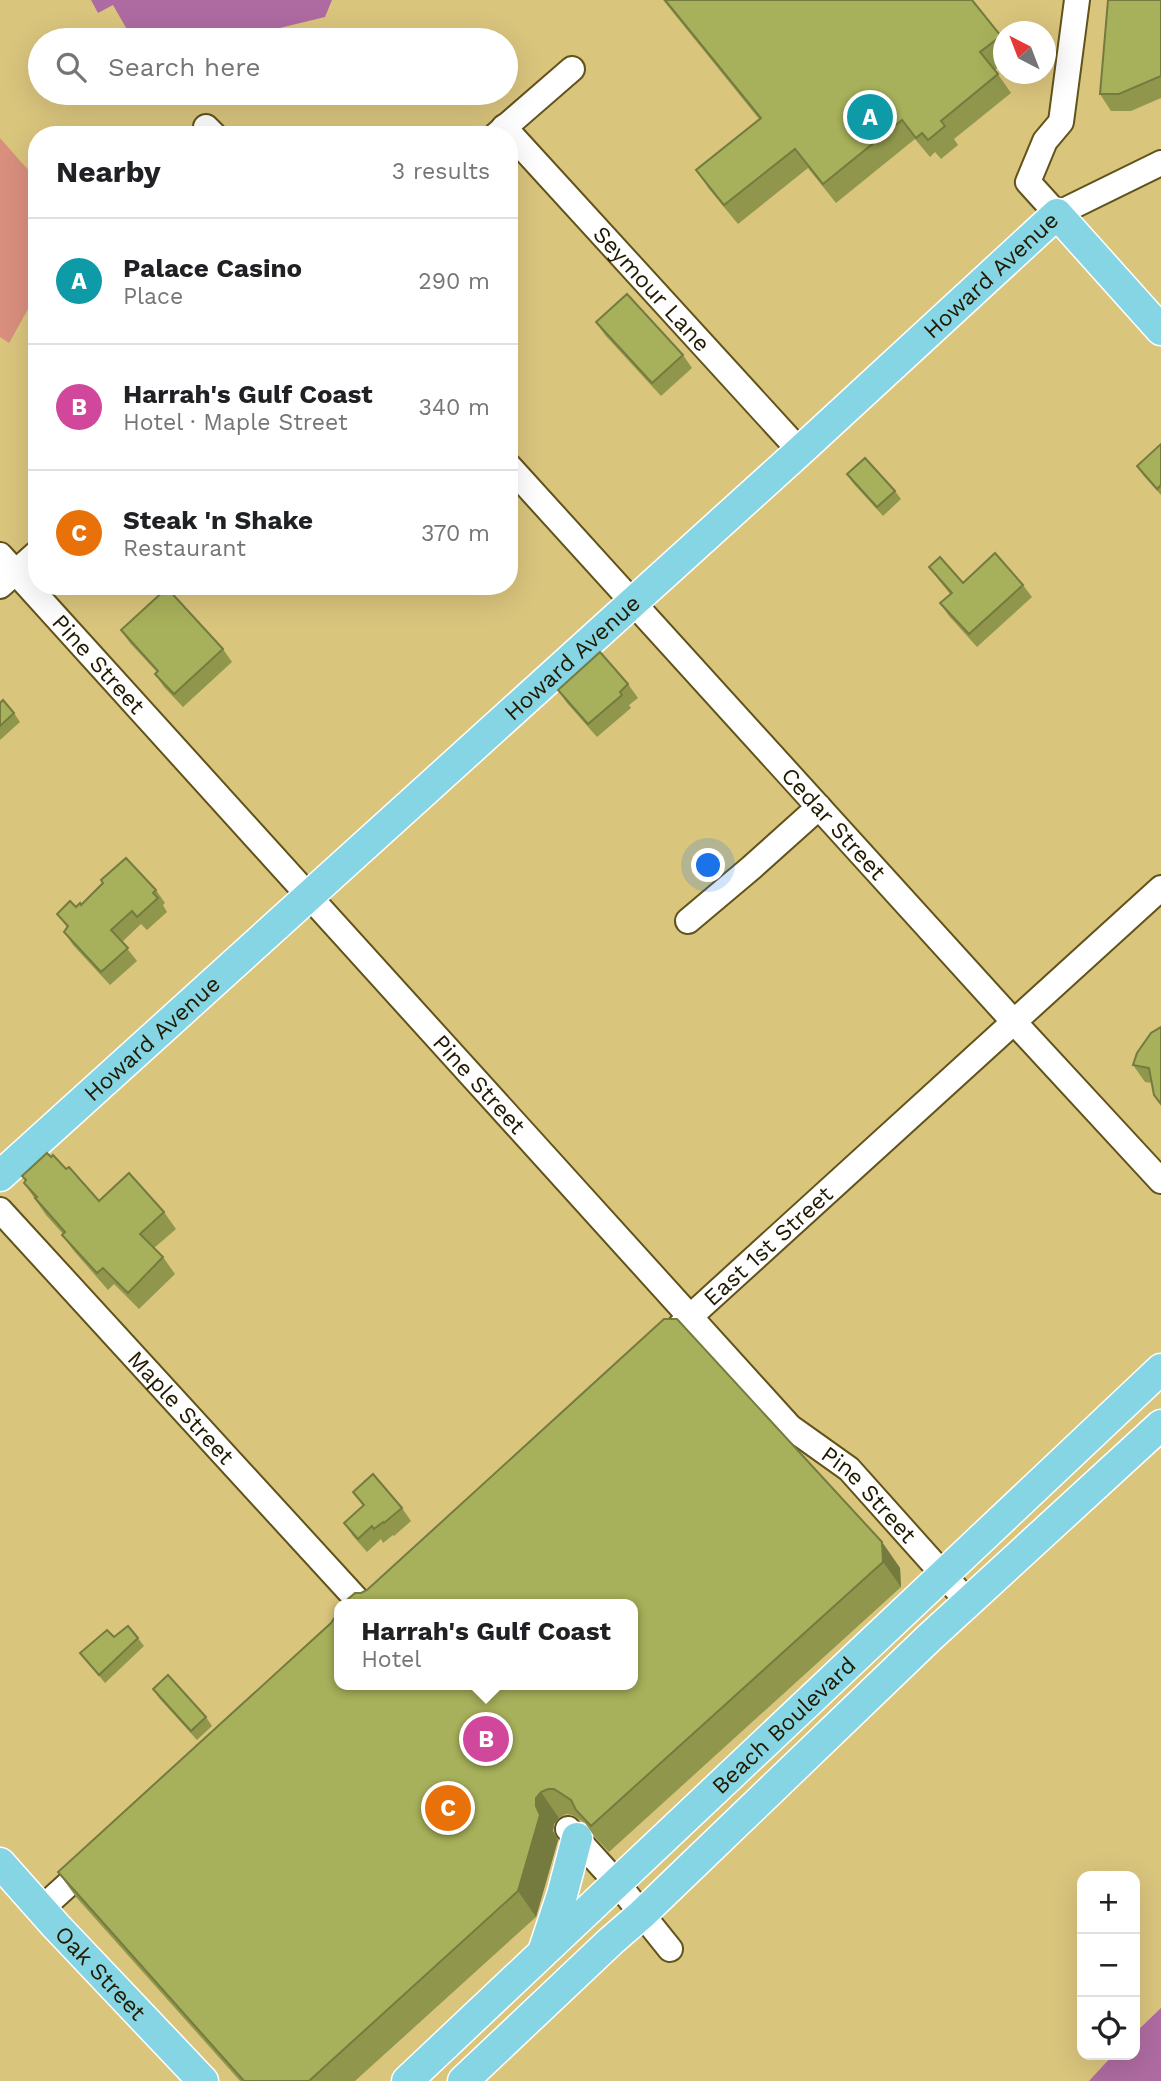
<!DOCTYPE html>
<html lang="en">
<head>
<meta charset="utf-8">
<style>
	:root { --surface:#fff; --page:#f6f6f6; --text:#202124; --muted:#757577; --line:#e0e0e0; --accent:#7c3aed }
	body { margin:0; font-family:"Work Sans",sans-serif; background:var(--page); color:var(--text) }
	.controls { position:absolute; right:21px; bottom:21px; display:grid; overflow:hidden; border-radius:14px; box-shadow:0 7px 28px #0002 }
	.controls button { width:63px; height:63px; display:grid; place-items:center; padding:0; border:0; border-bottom:2px solid var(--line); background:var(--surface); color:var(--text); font:35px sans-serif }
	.compass { position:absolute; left:993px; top:21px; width:63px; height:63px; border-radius:50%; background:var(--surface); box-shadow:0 7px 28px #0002; rotate:318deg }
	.you { position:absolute; left:709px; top:866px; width:24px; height:24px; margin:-18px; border:5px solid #fff; border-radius:50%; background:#1a73e8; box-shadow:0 0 0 10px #1a73e833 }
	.badge { display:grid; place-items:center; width:46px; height:46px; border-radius:50%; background:var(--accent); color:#fff; font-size:23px; font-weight:700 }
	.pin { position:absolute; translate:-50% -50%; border:4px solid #fff; box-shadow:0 2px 7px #0006 }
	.popup { position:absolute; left:334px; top:1599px; width:304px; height:91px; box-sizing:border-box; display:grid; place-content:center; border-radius:14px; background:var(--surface); filter:drop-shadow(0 2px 5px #0005); font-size:23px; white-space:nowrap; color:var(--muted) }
	.popup b { font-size:26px; color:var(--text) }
	.popup::after { content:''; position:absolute; left:50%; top:100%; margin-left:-14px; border:14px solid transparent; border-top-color:var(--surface) }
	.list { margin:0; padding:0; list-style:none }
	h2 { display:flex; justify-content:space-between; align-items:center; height:91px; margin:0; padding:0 28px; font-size:30px }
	h2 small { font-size:23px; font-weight:400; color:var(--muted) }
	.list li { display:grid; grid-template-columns:46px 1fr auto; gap:21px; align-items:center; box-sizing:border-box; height:126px; padding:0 28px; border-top:2px solid var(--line) }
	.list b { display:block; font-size:26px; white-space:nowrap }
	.list p { margin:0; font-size:23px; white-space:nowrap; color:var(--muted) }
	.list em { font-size:23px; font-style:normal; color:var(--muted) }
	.icon { flex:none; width:38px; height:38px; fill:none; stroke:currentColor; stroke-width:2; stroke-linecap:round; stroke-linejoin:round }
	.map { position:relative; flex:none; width:1161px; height:2081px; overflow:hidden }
	.search { position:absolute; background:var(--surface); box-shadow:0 7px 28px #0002; left:28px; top:28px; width:490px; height:77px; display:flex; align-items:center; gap:18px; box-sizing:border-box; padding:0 24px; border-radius:38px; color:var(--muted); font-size:26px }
	.panel { position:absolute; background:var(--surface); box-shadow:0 7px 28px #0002; left:28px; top:126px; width:490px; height:469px; border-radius:28px }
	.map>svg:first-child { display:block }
	.green { fill:#d98f7d }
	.water { fill:#ae6ba1 }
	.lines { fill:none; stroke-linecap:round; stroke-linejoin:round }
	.minor-casing { stroke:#61531b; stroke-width:28 }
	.major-casing { stroke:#fff; stroke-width:33 }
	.minor { stroke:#fff; stroke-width:24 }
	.major { stroke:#85d5e5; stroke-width:30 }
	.wall { fill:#90974d }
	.shaded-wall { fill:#757b3f }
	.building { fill:#a7b05a; stroke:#757b3f; stroke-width:2 }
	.labels { text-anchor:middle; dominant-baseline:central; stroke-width:5; stroke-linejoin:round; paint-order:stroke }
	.street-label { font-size:23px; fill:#221a00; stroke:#e7d289 }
</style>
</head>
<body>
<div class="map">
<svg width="1161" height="2081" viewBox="0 0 1161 2081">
	<rect width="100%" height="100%" fill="#dac57d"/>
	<!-- green -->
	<polygon class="green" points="0,138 37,180 37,293 9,343 0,337"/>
	<!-- water -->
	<g class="water">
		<polygon points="91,0 332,0 325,17 231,40 133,40 113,5 98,13"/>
		<polygon points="1161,2008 1161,2081 1089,2081 1113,2055 1135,2055 1135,2033"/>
	</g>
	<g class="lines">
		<defs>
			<g id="minor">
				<polyline points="1077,0 1061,122 1045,141 1028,182 1057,214 1161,163"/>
				<polyline points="206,127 214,135"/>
				<path id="s1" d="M504,127L800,451"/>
				<polyline points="496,135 572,69"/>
				<path id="s2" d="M509,466L1014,1022L1161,1181"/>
				<path id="s3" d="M0,555L790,1427L849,1469L968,1602"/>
				<polyline points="0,586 37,553"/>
				<polyline points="688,921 751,868 819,807"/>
				<path id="s4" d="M0,1210L361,1604"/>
				<path id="s5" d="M680,1326L1161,888"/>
				<polyline points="568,1829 617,1883 670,1949"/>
				<polyline points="41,1909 93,1862"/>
			</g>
			<g id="major">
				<path id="s6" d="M0,1176L800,451L1057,214L1161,330"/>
				<path id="s7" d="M0,1863L56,1926L203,2081"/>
				<polyline points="544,1949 562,1895 577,1838"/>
				<path id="s8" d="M407,2081L1161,1369"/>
				<polyline points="463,2081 611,1941 641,1915 929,1638 1161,1425"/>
			</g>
		</defs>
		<!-- minor casing -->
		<use href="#minor" class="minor-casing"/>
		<!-- major casing -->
		<use href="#major" class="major-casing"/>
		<!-- minor -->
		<use href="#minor" class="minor"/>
		<!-- major -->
		<use href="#major" class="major"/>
	</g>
	<!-- wall -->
	<g class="wall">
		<polygon points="663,0 973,0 973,2 1004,40 1004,63 995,70 1011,93 954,139 958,145 941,159 935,152 930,157 915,139 836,203 808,168 738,224 709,189 696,170 759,119"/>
		<polygon points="1161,0 1161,98 1131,111 1111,111 1100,94"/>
		<polygon points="596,322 683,355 692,368 661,396 605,335"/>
		<polygon points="1161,444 1161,495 1143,475 1137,466"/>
		<polygon points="847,474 895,491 901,499 883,516 853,483"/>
		<polygon points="929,567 963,583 1023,585 1032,597 977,647 949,616 940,603 950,594 938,579"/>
		<polygon points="217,586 234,586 224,595"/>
		<polygon points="121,630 223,649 232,662 183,707 164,687 155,674 157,672 130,643"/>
		<polygon points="628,684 638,698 629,705 631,708 597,737 567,703 558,690"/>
		<polygon points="0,703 14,713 20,722 0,740"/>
		<polygon points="156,890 165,903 163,905 167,912 147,930 141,924 122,942 137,961 110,985 73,945 64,932 67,927 57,914 81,905"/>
		<polygon points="1161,1027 1152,1083 1145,1082 1133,1065"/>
		<polygon points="51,1157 66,1169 99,1201 164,1212 176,1229 154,1248 163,1257 175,1274 139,1309 114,1284 108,1290 74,1251 62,1235 63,1234 46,1215 24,1183 26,1181 22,1176"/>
		<polygon points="353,1492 402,1508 411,1521 394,1536 393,1535 383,1543 381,1539 367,1552 353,1536 344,1523 363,1506"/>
		<polygon points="882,1542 900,1568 901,1587 609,1852 594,1836 585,1823 572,1815 566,1814 559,1818 554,1824 553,1831 558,1840 536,1917 355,2081 240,2081 76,1897 58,1872 331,1623 361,1593"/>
		<polygon points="138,1638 144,1646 105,1683 80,1653"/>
		<polygon points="153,1689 206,1717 212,1726 197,1740 159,1698"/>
	</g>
	<!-- shaded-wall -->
	<g class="shaded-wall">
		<polygon points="882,1542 900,1568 901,1587 883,1562"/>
		<polygon points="541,1792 559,1818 554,1824 553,1831 558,1840 536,1917 518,1891 536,1798"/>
	</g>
	<!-- building -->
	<g class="building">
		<polygon points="665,0 972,0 1001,36 980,52 998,74 941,121 945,126 928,140 922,133 916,138 902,120 823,184 795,149 724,205 696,170 761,118"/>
		<polygon points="1108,0 1161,0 1161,76 1119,94 1100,94"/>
		<polygon points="627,294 683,355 652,383 596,322"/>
		<polygon points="1161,444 1161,485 1157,489 1137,466"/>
		<polygon points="865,458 895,491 877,507 847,474"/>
		<polygon points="995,553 1023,585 969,634 940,603 952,593 929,567 940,557 963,583"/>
		<polygon points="167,588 223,649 174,694 155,674 158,671 121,630"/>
		<polygon points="600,652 628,684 620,692 622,695 588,724 558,690"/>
		<polygon points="3,700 14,713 0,726 0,703"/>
		<polygon points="126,858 156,890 153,893 158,898 137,917 132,911 111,930 128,948 101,972 64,932 68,926 57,914 70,901 76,907 80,903 81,905 103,883 101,880"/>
		<polygon points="1161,1027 1161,1104 1154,1095 1149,1068 1133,1065 1137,1053 1151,1033"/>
		<polygon points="47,1153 51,1157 53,1155 66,1169 69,1167 99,1201 129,1173 164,1212 140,1234 163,1257 128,1293 103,1268 97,1273 62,1235 65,1232 35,1198 37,1197 24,1183 26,1180 22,1176"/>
		<polygon points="664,1319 677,1319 882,1542 883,1562 591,1826 576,1810 571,1800 554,1789 548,1789 541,1792 536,1798 536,1806 540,1815 518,1891 309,2081 244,2081 58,1872 331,1623 335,1617 336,1610 339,1607 339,1685 633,1685 633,1604 342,1604 355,1593 361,1593 367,1590"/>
		<polygon points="373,1474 402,1508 384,1523 383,1522 374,1529 372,1526 358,1539 344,1523 364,1505 353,1492"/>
		<polygon points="128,1626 138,1638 99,1675 80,1653 107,1630 114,1637"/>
		<polygon points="168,1675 206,1717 191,1731 153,1689"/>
	</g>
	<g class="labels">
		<!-- street labels -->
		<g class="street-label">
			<text stroke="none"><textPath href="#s6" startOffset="1339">Howard Avenue</textPath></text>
			<text stroke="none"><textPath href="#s1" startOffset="219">Seymour Lane</textPath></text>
			<text stroke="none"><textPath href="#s6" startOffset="772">Howard Avenue</textPath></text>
			<text stroke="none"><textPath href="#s3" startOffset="147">Pine Street</textPath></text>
			<text stroke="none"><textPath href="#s2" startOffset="483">Cedar Street</textPath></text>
			<text stroke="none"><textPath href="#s6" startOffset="205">Howard Avenue</textPath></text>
			<text stroke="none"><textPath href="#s3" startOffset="714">Pine Street</textPath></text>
			<text stroke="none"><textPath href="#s5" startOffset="119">East 1st Street</textPath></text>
			<text stroke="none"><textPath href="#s4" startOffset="268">Maple Street</textPath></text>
			<text stroke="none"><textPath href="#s3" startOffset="1281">Pine Street</textPath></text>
			<text stroke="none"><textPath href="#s8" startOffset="518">Beach Boulevard</textPath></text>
			<text stroke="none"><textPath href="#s7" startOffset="149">Oak Street</textPath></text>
		</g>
	</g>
</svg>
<div class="controls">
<button>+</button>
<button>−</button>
<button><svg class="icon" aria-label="locate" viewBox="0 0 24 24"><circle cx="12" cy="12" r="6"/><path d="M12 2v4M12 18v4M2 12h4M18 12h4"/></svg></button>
</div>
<svg class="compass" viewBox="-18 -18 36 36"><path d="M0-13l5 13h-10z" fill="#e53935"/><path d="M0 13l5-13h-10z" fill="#757577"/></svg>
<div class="you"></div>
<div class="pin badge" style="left:870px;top:117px;background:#0f9aa8">A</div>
<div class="pin badge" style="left:486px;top:1739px;background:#d1479c">B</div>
<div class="popup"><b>Harrah's Gulf Coast</b>Hotel</div>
<div class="pin badge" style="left:448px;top:1808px;background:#e8710a">C</div>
<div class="search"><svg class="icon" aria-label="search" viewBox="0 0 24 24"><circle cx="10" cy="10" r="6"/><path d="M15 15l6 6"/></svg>Search here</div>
<section class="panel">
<h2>Nearby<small>3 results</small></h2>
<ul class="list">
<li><span class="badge" style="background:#0f9aa8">A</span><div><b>Palace Casino</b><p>Place</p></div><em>290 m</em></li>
<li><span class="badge" style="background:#d1479c">B</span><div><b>Harrah's Gulf Coast</b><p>Hotel · Maple Street</p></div><em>340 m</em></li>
<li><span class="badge" style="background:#e8710a">C</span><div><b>Steak 'n Shake</b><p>Restaurant</p></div><em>370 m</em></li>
</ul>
</section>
</div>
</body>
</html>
